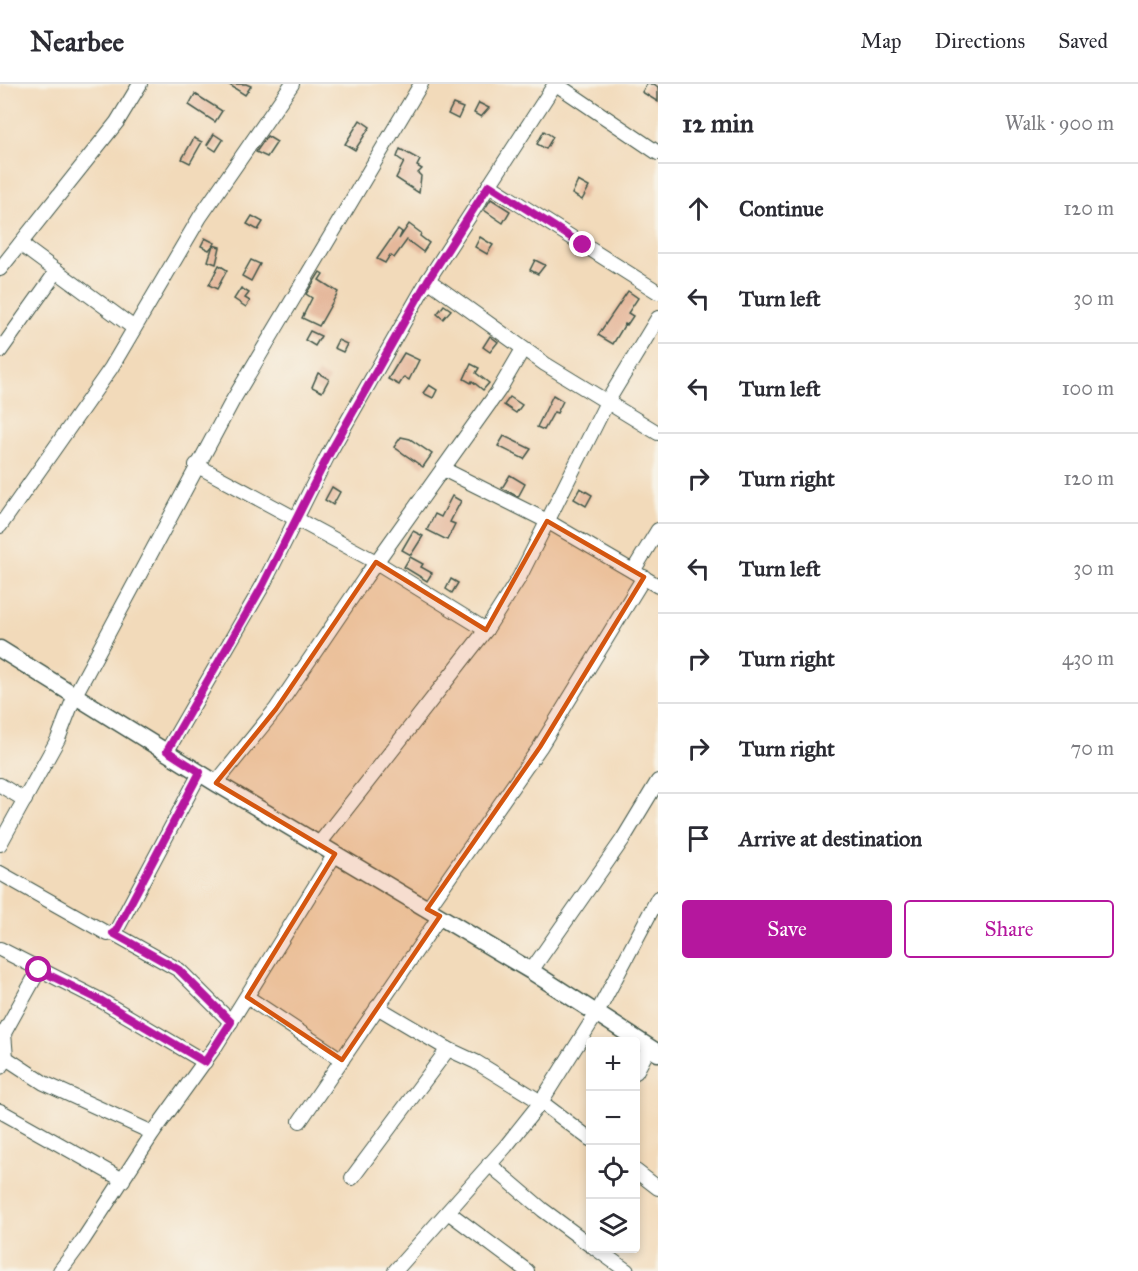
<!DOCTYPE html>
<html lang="en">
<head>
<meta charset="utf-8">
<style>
	:root { --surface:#fff; --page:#f2f2f3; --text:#2b2b33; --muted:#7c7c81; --line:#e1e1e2; --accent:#b5179e }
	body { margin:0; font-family:"IM FELL Great Primer",serif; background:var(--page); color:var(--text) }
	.controls { position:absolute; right:18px; bottom:18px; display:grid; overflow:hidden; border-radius:6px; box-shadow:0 3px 9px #0003 }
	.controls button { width:54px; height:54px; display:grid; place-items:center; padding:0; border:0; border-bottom:2px solid var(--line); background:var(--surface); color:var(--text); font:30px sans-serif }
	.stop { position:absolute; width:18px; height:18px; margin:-14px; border:4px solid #b5179e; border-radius:50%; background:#fff }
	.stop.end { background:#b5179e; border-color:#fff; box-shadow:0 2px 6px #0008 }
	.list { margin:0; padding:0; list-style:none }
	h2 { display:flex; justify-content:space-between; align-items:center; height:78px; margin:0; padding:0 24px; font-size:26px }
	h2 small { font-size:20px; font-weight:400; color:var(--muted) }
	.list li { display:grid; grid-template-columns:39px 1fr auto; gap:18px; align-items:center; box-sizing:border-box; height:90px; padding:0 24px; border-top:2px solid var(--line) }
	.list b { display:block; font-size:22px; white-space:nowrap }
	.list em { font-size:20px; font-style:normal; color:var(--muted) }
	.actions { display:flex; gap:12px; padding:18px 24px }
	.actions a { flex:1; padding:14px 0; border:2px solid var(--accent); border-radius:6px; text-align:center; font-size:21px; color:var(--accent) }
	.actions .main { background:var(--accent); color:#fff }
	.icon { flex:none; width:33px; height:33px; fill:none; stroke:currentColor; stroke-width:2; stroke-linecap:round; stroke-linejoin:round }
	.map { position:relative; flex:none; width:658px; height:1187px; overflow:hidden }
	header { display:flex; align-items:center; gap:36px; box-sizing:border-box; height:84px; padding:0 30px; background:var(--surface); border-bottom:2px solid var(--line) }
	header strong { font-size:28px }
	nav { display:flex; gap:33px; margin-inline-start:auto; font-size:21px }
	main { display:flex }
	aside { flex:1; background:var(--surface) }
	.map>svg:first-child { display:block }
	.building { fill:#e5b89b }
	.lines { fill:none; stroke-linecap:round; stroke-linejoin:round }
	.minor-casing { stroke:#3f5548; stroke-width:16 }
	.major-casing { stroke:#3f5548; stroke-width:19 }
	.minor { stroke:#fff; stroke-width:14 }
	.major { stroke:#fff; stroke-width:16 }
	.route { stroke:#b5179e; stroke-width:8 }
	.marked { fill:#d45610; fill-opacity:0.2; stroke:#d45610; stroke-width:4.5; stroke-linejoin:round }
</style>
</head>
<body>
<header>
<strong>Nearbee</strong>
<nav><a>Map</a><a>Directions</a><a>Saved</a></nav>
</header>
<main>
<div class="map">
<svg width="658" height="1187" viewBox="0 0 658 1187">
	<rect width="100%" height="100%" fill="#f7f3e8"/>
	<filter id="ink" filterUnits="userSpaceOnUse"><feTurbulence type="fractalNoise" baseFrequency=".0167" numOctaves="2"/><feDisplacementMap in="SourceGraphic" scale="12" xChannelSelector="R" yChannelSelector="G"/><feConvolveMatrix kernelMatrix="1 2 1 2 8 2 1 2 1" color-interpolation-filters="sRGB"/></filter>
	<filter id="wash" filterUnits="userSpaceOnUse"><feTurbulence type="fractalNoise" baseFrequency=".008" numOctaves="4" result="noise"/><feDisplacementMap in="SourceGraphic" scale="24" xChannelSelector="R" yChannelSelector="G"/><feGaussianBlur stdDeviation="1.35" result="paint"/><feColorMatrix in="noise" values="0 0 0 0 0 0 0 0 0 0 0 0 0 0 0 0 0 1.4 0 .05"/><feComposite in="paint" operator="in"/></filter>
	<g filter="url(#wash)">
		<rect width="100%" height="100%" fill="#f2daba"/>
		<g id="blocks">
			<!-- building -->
			<g class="building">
				<polygon points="228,0 246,0 251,2 245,11"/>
				<polygon points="647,0 654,0 658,3 658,18 642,8"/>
				<polygon points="195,10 222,27 215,38 189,21"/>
				<polygon points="479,19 489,24 481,33 474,29"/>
				<polygon points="453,20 463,24 458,35 448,30"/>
				<polygon points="360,36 370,43 355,66 345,60"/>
				<polygon points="544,47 553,53 546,65 537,60"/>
				<polygon points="214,50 223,56 216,67 207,61"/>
				<polygon points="267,52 277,58 267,73 256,68"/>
				<polygon points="194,54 202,58 190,79 182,75"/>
				<polygon points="400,65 420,76 417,82 422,85 418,89 421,92 419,109 396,94 404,78 397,73"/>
				<polygon points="578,97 589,103 582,116 572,110"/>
				<polygon points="491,115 510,127 503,139 484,126"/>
				<polygon points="252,132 263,138 258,146 247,140"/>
				<polygon points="409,140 421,149 420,152 429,159 423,168 407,156 394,174 390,171 385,179 377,175 398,145 402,148 399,155"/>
				<polygon points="480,153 493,161 487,170 475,163"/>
				<polygon points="205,154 215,159 209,166 201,162"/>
				<polygon points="213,161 220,163 216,180 208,177"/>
				<polygon points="251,176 260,180 251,197 242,192"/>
				<polygon points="535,176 545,181 538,190 530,186"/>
				<polygon points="219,181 227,186 217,205 209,201"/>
				<polygon points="320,188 323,190 319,196 338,208 319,242 302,234 312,214 306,210"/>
				<polygon points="241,204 249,209 245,214 250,217 246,223 234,215"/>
				<polygon points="628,207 638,214 628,229 633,232 627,241 625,240 613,260 598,251"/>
				<polygon points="444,221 451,226 443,235 437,230"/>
				<polygon points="310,247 321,252 315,262 305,256"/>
				<polygon points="490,252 498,258 490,268 483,263"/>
				<polygon points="338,256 347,260 343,268 334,264"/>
				<polygon points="404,269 419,276 409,296 404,293 399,301 388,295"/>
				<polygon points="471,280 479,284 476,289 489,299 483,306 472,297 471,299 464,295"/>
				<polygon points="318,289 329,295 322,308 312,303"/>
				<polygon points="429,301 437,306 433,314 423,309"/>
				<polygon points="553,311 563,317 557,329 554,328 544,346 537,343"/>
				<polygon points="510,313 522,321 516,329 504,321"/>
				<polygon points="504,352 531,365 524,375 498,362"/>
				<polygon points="401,353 410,355 432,370 423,383 394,363"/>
				<polygon points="510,391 525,400 518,413 502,404"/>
				<polygon points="332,403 340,408 333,421 325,416"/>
				<polygon points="580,404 592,411 586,422 574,415"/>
				<polygon points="452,412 461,417 450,438 455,440 447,456 427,446 435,430 441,433"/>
				<polygon points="413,447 423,452 411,471 402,466"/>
				<polygon points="410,473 423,480 421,483 432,489 427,497 404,483"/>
				<polygon points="451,495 458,499 452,509 446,505"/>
			</g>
		</g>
	</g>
	<g filter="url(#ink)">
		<use href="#blocks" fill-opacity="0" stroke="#3f5548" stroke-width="1.5"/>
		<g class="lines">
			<defs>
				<g id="minor">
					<polyline points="556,0 658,69"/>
					<polyline points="489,101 658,208"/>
					<polyline points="20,160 134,244"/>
					<polyline points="0,185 117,38 140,0"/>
					<polyline points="428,196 545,280 658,349"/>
					<polyline points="0,267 57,187"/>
					<polyline points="196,381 376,478 486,546"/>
					<polyline points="443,385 547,437 658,502"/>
					<polyline points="0,442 111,284 200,133 292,0"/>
					<polyline points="633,487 658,446"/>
					<polyline points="167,667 263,501 327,373 428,196 555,0"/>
					<polyline points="216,699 276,625 365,494 499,306 523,265"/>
					<polyline points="0,701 25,716"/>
					<polyline points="0,760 58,655 75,611 233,316 421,0"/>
					<polyline points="319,760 486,546 519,494 607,318 658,234"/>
					<polyline points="0,789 108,850 113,849 179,886 231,938"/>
					<polyline points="427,825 540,663 644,493"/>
					<polyline points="113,849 116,847 200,689"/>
					<polyline points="0,865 100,916 205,978"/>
					<polyline points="531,887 623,755 658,697"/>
					<polyline points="247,913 342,976"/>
					<polyline points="377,923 448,965 476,978 541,1018 590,1055"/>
					<polyline points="6,974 4,949 39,886"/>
					<polyline points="0,983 6,974 44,999 153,1049"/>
					<polyline points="636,988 649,964"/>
					<polyline points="0,1027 123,1096"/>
					<polyline points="300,1037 440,832"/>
					<polyline points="489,1080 543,1126 590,1161"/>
					<polyline points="636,1087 658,1104"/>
					<polyline points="352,1094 448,965"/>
					<polyline points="448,1128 527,1187"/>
					<polyline points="595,1164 627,1187"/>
					<polyline points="60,1187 83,1156 153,1049 215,963 335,770"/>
					<polyline points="395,1187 506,1062 541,1018 597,929 658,814"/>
				</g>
				<polyline id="major" points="0,565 216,699 531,887 658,969"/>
			</defs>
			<!-- minor casing -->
			<use href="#minor" class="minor-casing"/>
			<!-- major casing -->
			<use href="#major" class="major-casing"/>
			<!-- minor -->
			<use href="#minor" class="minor"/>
			<!-- major -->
			<use href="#major" class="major"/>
		</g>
	</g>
	<g class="lines" filter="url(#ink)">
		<!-- route -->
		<polyline class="route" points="39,886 100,916 205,978 231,938 179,886 113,849 116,847 200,688 167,667 263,501 327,374 428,196 489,101 583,161"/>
	</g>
	<!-- marked area -->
	<path class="marked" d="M547,437L644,493L540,663L427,825L440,832L342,976L247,913L335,770L216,699L276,625L376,478L486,546Z"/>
</svg>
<div class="controls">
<button>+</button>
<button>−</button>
<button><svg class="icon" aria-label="locate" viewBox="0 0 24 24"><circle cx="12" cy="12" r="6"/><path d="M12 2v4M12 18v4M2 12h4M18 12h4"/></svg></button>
<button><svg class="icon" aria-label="layers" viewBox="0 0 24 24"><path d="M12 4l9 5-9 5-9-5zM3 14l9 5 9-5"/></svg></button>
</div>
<div class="stop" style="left:39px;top:886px"></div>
<div class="stop end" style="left:583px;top:161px"></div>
</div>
<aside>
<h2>12 min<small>Walk · 900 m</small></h2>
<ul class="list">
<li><svg class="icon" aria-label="ahead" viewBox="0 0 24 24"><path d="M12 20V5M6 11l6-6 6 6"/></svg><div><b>Continue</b></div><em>120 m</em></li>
<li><svg class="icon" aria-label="left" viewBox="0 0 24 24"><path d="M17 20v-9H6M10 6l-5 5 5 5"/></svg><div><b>Turn left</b></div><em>30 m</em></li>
<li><svg class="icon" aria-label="left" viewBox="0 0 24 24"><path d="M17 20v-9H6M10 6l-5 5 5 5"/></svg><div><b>Turn left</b></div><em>100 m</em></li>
<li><svg class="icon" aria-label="right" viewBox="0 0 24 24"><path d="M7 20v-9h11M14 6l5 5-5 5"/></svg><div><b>Turn right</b></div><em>120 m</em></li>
<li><svg class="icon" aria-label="left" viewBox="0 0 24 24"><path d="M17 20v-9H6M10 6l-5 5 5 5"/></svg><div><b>Turn left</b></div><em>30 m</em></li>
<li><svg class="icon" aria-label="right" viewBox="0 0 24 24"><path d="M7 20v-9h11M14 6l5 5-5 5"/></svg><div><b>Turn right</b></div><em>430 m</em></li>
<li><svg class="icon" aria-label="right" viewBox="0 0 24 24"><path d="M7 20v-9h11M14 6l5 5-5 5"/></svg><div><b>Turn right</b></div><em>70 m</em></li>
<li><svg class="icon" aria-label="arrive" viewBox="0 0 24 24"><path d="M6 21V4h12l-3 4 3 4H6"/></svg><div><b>Arrive at destination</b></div></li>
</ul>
<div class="actions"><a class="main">Save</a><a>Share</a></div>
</aside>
</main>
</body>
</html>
